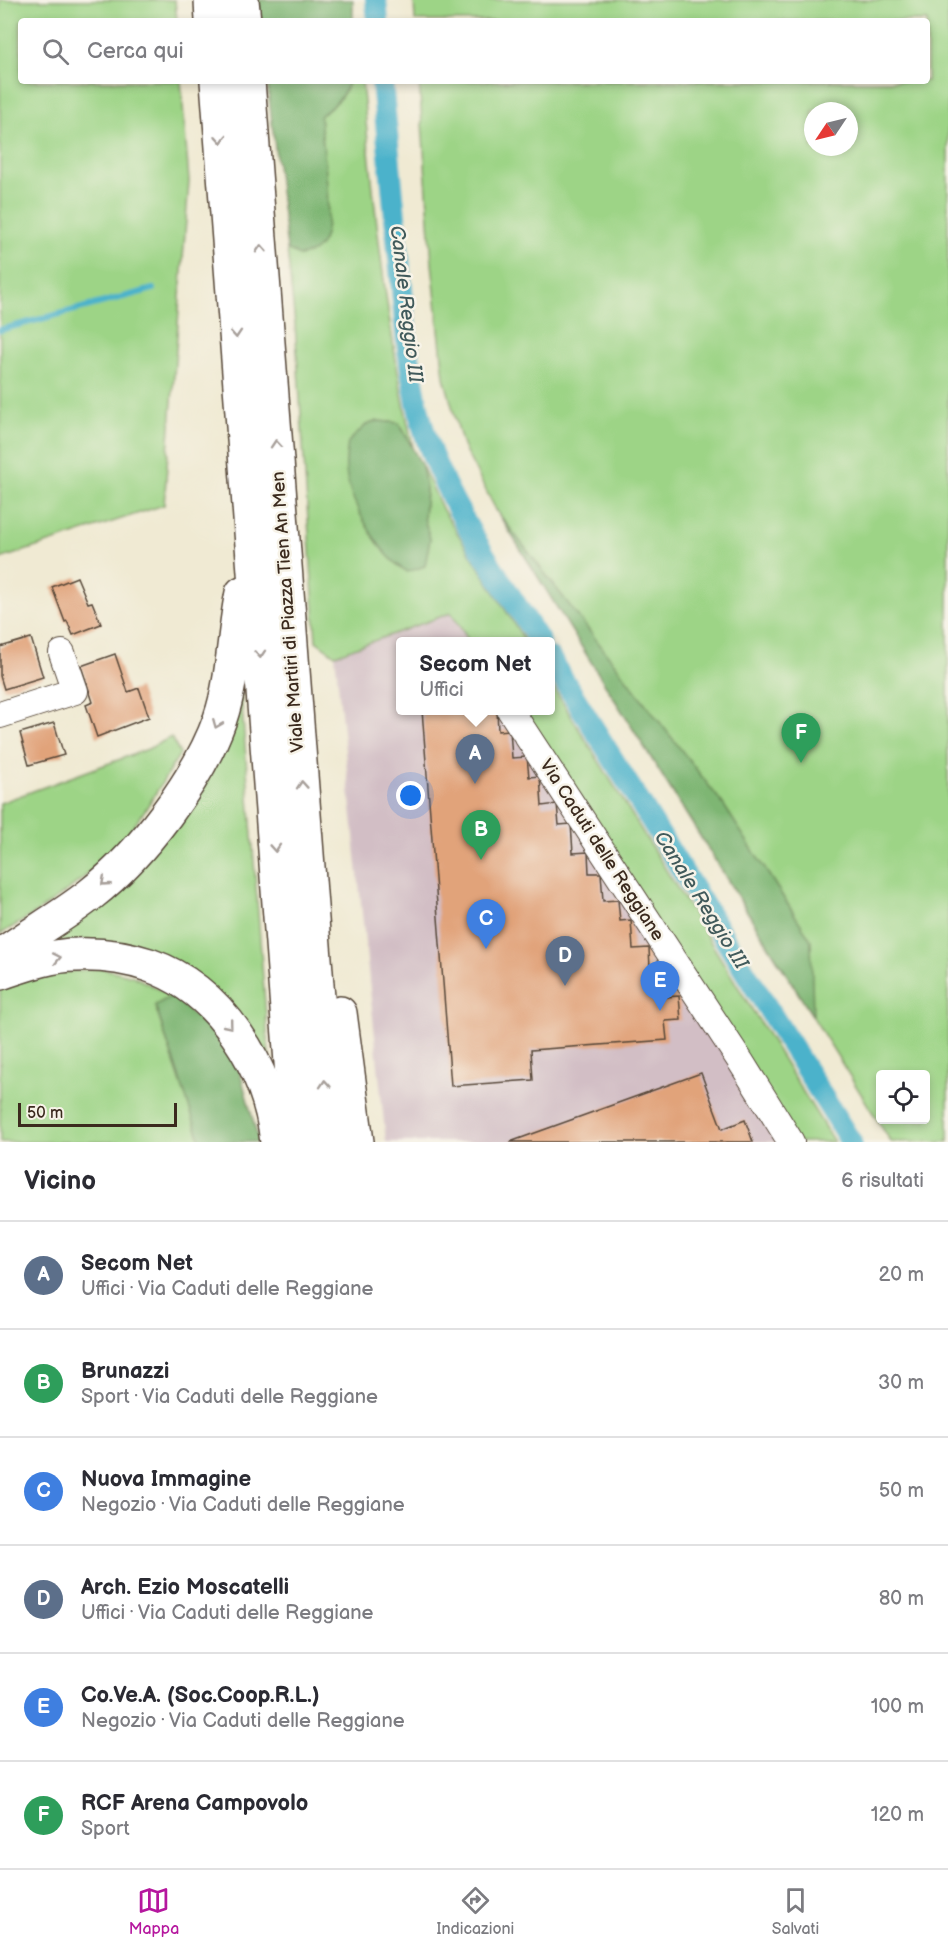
<!DOCTYPE html>
<html lang="it">
<head>
<meta charset="utf-8">
<style>
	:root { --surface:#fff; --page:#f7f7f7; --text:#2b2b33; --muted:#7c7c81; --line:#e1e1e2; --accent:#b5179e }
	body { margin:0; font-family:"Balsamiq Sans",sans-serif; background:var(--page); color:var(--text) }
	.controls { position:absolute; right:18px; bottom:18px; display:grid; overflow:hidden; border-radius:6px; box-shadow:0 3px 9px #0003 }
	.controls button { width:54px; height:54px; display:grid; place-items:center; padding:0; border:0; border-bottom:2px solid var(--line); background:var(--surface); color:var(--text); font:30px sans-serif }
	.compass { position:absolute; left:804px; top:102px; width:54px; height:54px; border-radius:50%; background:var(--surface); box-shadow:0 3px 9px #0003; rotate:235deg }
	.scale { position:absolute; left:18px; bottom:15px; width:159px; box-sizing:border-box; padding-left:6px; border:3px solid #3b2a1e; border-top:0; font-size:16px; line-height:21px; white-space:nowrap; color:#3b2a1e; -webkit-text-stroke:4px #f7f3e8; paint-order:stroke }
	.you { position:absolute; left:411px; top:796px; width:21px; height:21px; margin:-15px; border:4px solid #fff; border-radius:50%; background:#1a73e8; box-shadow:0 0 0 9px #1a73e833 }
	.badge { display:grid; place-items:center; width:39px; height:39px; border-radius:50%; background:var(--accent); color:#fff; font-size:20px; font-weight:700 }
	.pin { position:absolute; translate:-50% -50px; filter:drop-shadow(0 2px 3px #0008) }
	.pin::after { content:''; position:absolute; top:32px; width:21px; height:18px; background:inherit; clip-path:polygon(0 0,100% 0,50% 100%) }
	.popup { position:absolute; left:396px; top:637px; width:159px; height:78px; box-sizing:border-box; display:grid; place-content:center; border-radius:6px; background:var(--surface); filter:drop-shadow(0 2px 4px #0005); font-size:20px; white-space:nowrap; color:var(--muted) }
	.popup b { font-size:22px; color:var(--text) }
	.popup::after { content:''; position:absolute; left:50%; top:100%; margin-left:-12px; border:12px solid transparent; border-top-color:var(--surface) }
	.list { margin:0; padding:0; list-style:none }
	h2 { display:flex; justify-content:space-between; align-items:center; height:78px; margin:0; padding:0 24px; font-size:26px }
	h2 small { font-size:20px; font-weight:400; color:var(--muted) }
	.list li { display:grid; grid-template-columns:39px 1fr auto; gap:18px; align-items:center; box-sizing:border-box; height:108px; padding:0 24px; border-top:2px solid var(--line) }
	.list b { display:block; font-size:22px; white-space:nowrap }
	.list p { margin:0; font-size:20px; white-space:nowrap; color:var(--muted) }
	.list em { font-size:20px; font-style:normal; color:var(--muted) }
	.icon { flex:none; width:33px; height:33px; fill:none; stroke:currentColor; stroke-width:2; stroke-linecap:round; stroke-linejoin:round }
	.map { position:relative; flex:none; width:948px; height:1142px; overflow:hidden }
	.search { position:absolute; background:var(--surface); box-shadow:0 3px 9px #0003; left:18px; right:18px; top:18px; height:66px; display:flex; align-items:center; gap:15px; box-sizing:border-box; padding:0 21px; border-radius:6px; color:var(--muted); font-size:22px }
	.sheet { height:726px; background:var(--surface) }
	nav { display:flex; justify-content:space-around; align-items:center; box-sizing:border-box; height:84px; border-top:2px solid var(--line); background:var(--surface); font-size:16px; color:var(--muted) }
	nav a { display:grid; justify-items:center; gap:3px }
	nav .on { color:var(--accent) }
	.map>svg:first-child { display:block }
	.industrial { fill:#d2bec5 }
	.green { fill:#9dd486; stroke:#6c7f52; stroke-width:1.5; fill-rule:evenodd }
	.forest { fill:#7eb673; stroke:#5c7048; stroke-width:1.5 }
	.lines { fill:none; stroke-linecap:round; stroke-linejoin:round }
	.stream { stroke:#4cb2cb; stroke-width:6 }
	.canal { stroke:#4cb2cb; stroke-width:22 }
	.building { fill:#e1a37a }
	.minor-casing { stroke:#564739; stroke-width:28 }
	.highway-casing { stroke:#564739; stroke-width:36 }
	.minor { stroke:#fff; stroke-width:26 }
	.highway { stroke:#fff; stroke-width:33 }
	.oneway { stroke:#a79f9a }
	.labels { text-anchor:middle; dominant-baseline:central; stroke-width:5; stroke-linejoin:round; paint-order:stroke }
	.street-label { font-size:18px; fill:#3b2a1e; stroke:#f7f3e8 }
	.water-label { font-size:20px; font-style:italic; fill:#415a5b; stroke:#f7f3e8 }
</style>
</head>
<body>
<div class="map">
<svg width="948" height="1142" viewBox="0 0 948 1142">
	<rect width="100%" height="100%" fill="#f7f3e8"/>
	<filter id="ink" filterUnits="userSpaceOnUse"><feTurbulence type="fractalNoise" baseFrequency=".0167" numOctaves="2"/><feDisplacementMap in="SourceGraphic" scale="12" xChannelSelector="R" yChannelSelector="G"/><feConvolveMatrix kernelMatrix="1 2 1 2 8 2 1 2 1" color-interpolation-filters="sRGB"/></filter>
	<filter id="wash" filterUnits="userSpaceOnUse"><feTurbulence type="fractalNoise" baseFrequency=".008" numOctaves="4" result="noise"/><feDisplacementMap in="SourceGraphic" scale="24" xChannelSelector="R" yChannelSelector="G"/><feGaussianBlur stdDeviation="1.35" result="paint"/><feColorMatrix in="noise" values="0 0 0 0 0 0 0 0 0 0 0 0 0 0 0 0 0 1.4 0 .05"/><feComposite in="paint" operator="in"/></filter>
	<g filter="url(#wash)">
		<rect width="100%" height="100%" fill="#f0ead3"/>
		<!-- industrial -->
		<polygon class="industrial" points="451,613 469,641 400,642 400,710 512,711 786,1142 386,1142 335,655"/>
		<!-- green -->
		<g class="green">
			<polygon points="0,0 175,0 177,21 21,21 21,81 181,81 189,181 164,505 0,559"/>
			<path d="M414,0H948V1142H891L496,510L463,446L444,377L432,263L419,81H927V21H415ZM813,111H849V147H813ZM880,1074H926V1120H880Z"/>
			<path d="M348,81H362C374,204 386,327 413,447L399,423L378,421L366,425L373,534L398,566L430,539L424,518L426,489L422,466L443,510L525,641H469L451,613L335,655L316,641L295,324L287,249L300,256L323,241L328,208L320,116C332,107 345,97 348,81Z"/>
			<polygon points="240,681 271,1081 211,987 28,949 103,899"/>
			<polygon points="550,682 834,1142 789,1142 513,711 550,710"/>
			<path d="M171,737L180,754C161,783 144,816 121,842C87,879 44,910 0,934V803L148,749Z"/>
			<polygon points="101,968 133,976 172,996 155,1006 201,1142 0,1142 0,988 17,978"/>
		</g>
		<!-- forest -->
		<g class="forest">
			<polygon points="258,0 353,0 353,21 260,21"/>
			<path d="M267,81H348C345,97 332,107 320,116C322,144 335,219 322,242C317,252 310,253 299,256L287,249Z"/>
			<path d="M378,421L399,423L422,466L426,489L424,518L430,539L425,566L408,572C380,557 349,502 346,470C345,461 347,451 348,442L366,425Z"/>
			<polygon points="496,510 723,804 811,940 813,1016"/>
			<polygon points="172,996 215,1034 240,1072 259,1142 201,1142 155,1005"/>
		</g>
		<g class="lines">
			<!-- stream -->
			<polyline class="stream" points="0,330 153,289"/>
			<!-- canal -->
			<g class="canal">
				<polyline points="376,0 378,21"/>
				<path d="M382,81L407,342C413,385 420,431 439,471C466,531 505,586 540,642"/>
				<polyline points="550,658 851,1142"/>
			</g>
		</g>
		<g id="blocks">
			<!-- building -->
			<g class="building">
				<polygon points="77,577 88,603 92,602 101,624 73,635 67,621 65,622 52,587"/>
				<polygon points="31,638 43,677 4,689 0,676 0,647"/>
				<polygon points="115,654 128,692 139,688 149,717 97,737 86,705 93,702 81,666"/>
				<polygon points="422,710 497,710 498,731 510,730 512,758 527,757 529,777 540,776 542,806 557,804 559,825 571,824 573,853 588,852 589,873 601,873 603,901 618,900 620,921 631,920 633,949 649,948 650,968 662,967 664,997 679,996 681,1020 665,1021 667,1040 531,1050 533,1080 451,1086"/>
				<polygon points="54,723 64,755 29,765 20,733"/>
				<polygon points="701,1073 722,1129 745,1120 753,1142 510,1142"/>
			</g>
		</g>
	</g>
	<g filter="url(#ink)">
		<use href="#blocks" fill-opacity="0" stroke="#564739" stroke-width="1.5"/>
		<g class="lines">
			<defs>
				<g id="minor">
					<polyline points="510,710 741,1062 791,1142"/>
					<polyline points="0,715 75,691 62,653"/>
				</g>
				<g id="highway">
					<polyline points="211,0 212,21"/>
					<polyline points="242,0 244,21"/>
					<polyline points="217,81 297,1142"/>
					<polyline points="248,81 329,1142"/>
					<path d="M0,956C30,934 62,917 91,894C141,855 199,779 220,719C234,678 233,635 242,593"/>
					<path d="M0,973C24,965 51,955 76,955C101,954 125,957 149,965C221,990 269,1068 277,1142"/>
					<polyline points="340,1013 357,1142"/>
				</g>
			</defs>
			<!-- minor casing -->
			<use href="#minor" class="minor-casing"/>
			<!-- highway casing -->
			<use href="#highway" class="highway-casing"/>
			<!-- minor -->
			<use href="#minor" class="minor"/>
			<!-- highway -->
			<use href="#highway" class="highway"/>
		</g>
		<!-- one-way arrows -->
		<defs><path id="oneway-chevron" d="M-2-3.5L2.5 0L-2 3.5" fill="none" stroke-width="1.6" stroke-linecap="round" stroke-linejoin="round" transform="scale(1.5)"/></defs>
		<g class="oneway">
			<use href="#oneway-chevron" transform="translate(221 139) rotate(86)"/>
			<use href="#oneway-chevron" transform="translate(261 249) rotate(-94)"/>
			<use href="#oneway-chevron" transform="translate(236 334) rotate(86)"/>
			<use href="#oneway-chevron" transform="translate(276 444) rotate(-94)"/>
			<use href="#oneway-chevron" transform="translate(260 654) rotate(86)"/>
			<use href="#oneway-chevron" transform="translate(217 724) rotate(112)"/>
			<use href="#oneway-chevron" transform="translate(302 785) rotate(-94)"/>
			<use href="#oneway-chevron" transform="translate(275 848) rotate(86)"/>
			<use href="#oneway-chevron" transform="translate(105 882) rotate(139)"/>
			<use href="#oneway-chevron" transform="translate(57 958) rotate(-11)"/>
			<use href="#oneway-chevron" transform="translate(229 1025) rotate(51)"/>
			<use href="#oneway-chevron" transform="translate(325 1084) rotate(-94)"/>
		</g>
	</g>
	<g class="labels">
		<!-- street labels -->
		<g class="street-label">
			<text transform="translate(288 612) rotate(-94)">Viale Martiri di Piazza Tien An Men</text>
			<text transform="translate(602 850) rotate(57)">Via Caduti delle Reggiane</text>
		</g>
		<!-- water labels -->
		<g class="water-label">
			<text transform="translate(406 304) rotate(83)">Canale Reggio III</text>
			<text transform="translate(701 900) rotate(58)">Canale Reggio III</text>
		</g>
	</g>
</svg>
<div class="controls">
<button><svg class="icon" aria-label="locate" viewBox="0 0 24 24"><circle cx="12" cy="12" r="6"/><path d="M12 2v4M12 18v4M2 12h4M18 12h4"/></svg></button>
</div>
<svg class="compass" viewBox="-18 -18 36 36"><path d="M0-13l5 13h-10z" fill="#e53935"/><path d="M0 13l5-13h-10z" fill="#7c7c81"/></svg>
<div class="scale">50 m</div>
<div class="you"></div>
<div class="pin badge" style="left:475px;top:784px;background:#5c6f8a">A</div>
<div class="popup"><b>Secom Net</b>Uffici</div>
<div class="pin badge" style="left:481px;top:860px;background:#2e9e5b">B</div>
<div class="pin badge" style="left:486px;top:949px;background:#3f7fe0">C</div>
<div class="pin badge" style="left:565px;top:986px;background:#5c6f8a">D</div>
<div class="pin badge" style="left:660px;top:1011px;background:#3f7fe0">E</div>
<div class="pin badge" style="left:801px;top:763px;background:#2e9e5b">F</div>
<div class="search"><svg class="icon" aria-label="search" viewBox="0 0 24 24"><circle cx="10" cy="10" r="6"/><path d="M15 15l6 6"/></svg>Cerca qui</div>
</div>
<section class="sheet">
<h2>Vicino<small>6 risultati</small></h2>
<ul class="list">
<li><span class="badge" style="background:#5c6f8a">A</span><div><b>Secom Net</b><p>Uffici · Via Caduti delle Reggiane</p></div><em>20 m</em></li>
<li><span class="badge" style="background:#2e9e5b">B</span><div><b>Brunazzi</b><p>Sport · Via Caduti delle Reggiane</p></div><em>30 m</em></li>
<li><span class="badge" style="background:#3f7fe0">C</span><div><b>Nuova Immagine</b><p>Negozio · Via Caduti delle Reggiane</p></div><em>50 m</em></li>
<li><span class="badge" style="background:#5c6f8a">D</span><div><b>Arch. Ezio Moscatelli</b><p>Uffici · Via Caduti delle Reggiane</p></div><em>80 m</em></li>
<li><span class="badge" style="background:#3f7fe0">E</span><div><b>Co.Ve.A. (Soc.Coop.R.L.)</b><p>Negozio · Via Caduti delle Reggiane</p></div><em>100 m</em></li>
<li><span class="badge" style="background:#2e9e5b">F</span><div><b>RCF Arena Campovolo</b><p>Sport</p></div><em>120 m</em></li>
</ul>
</section>
<nav>
<a class="on"><svg class="icon" aria-label="map" viewBox="0 0 24 24"><path d="M3 6l6-2 6 2 6-2v14l-6 2-6-2-6 2zM9 4v14M15 6v14"/></svg>Mappa</a>
<a><svg class="icon" aria-label="directions" viewBox="0 0 24 24"><path d="M12 3l9 9-9 9-9-9zM9 14v-3h6M13 9l2 2-2 2"/></svg>Indicazioni</a>
<a><svg class="icon" aria-label="saved" viewBox="0 0 24 24"><path d="M7 4h10v16l-5-4-5 4z"/></svg>Salvati</a>
</nav>
</body>
</html>
